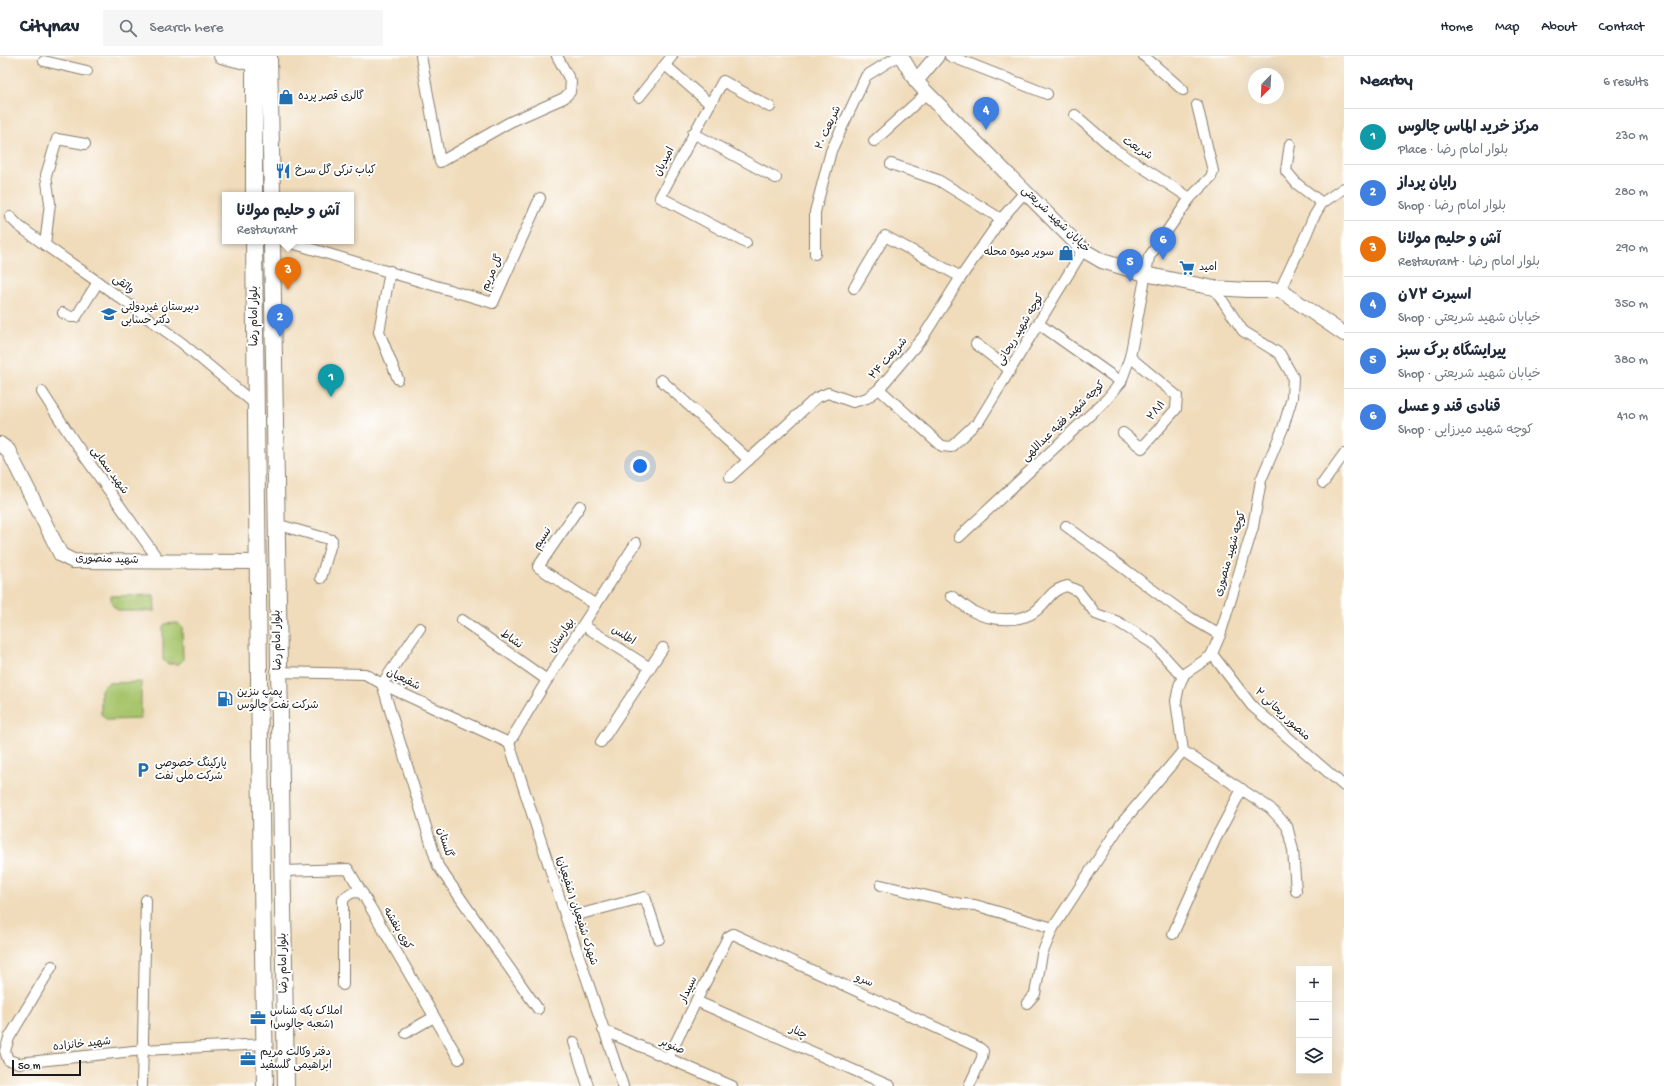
<!DOCTYPE html>
<html lang="en">
<head>
<meta charset="utf-8">
<style>
	:root { --surface:#fff; --page:#f6f6f7; --text:#1f2937; --muted:#747a83; --line:#e0e1e3; --accent:#1f6fb2 }
	body { margin:0; font-family:"Gochi Hand","Playpen Sans Arabic",sans-serif; background:var(--page); color:var(--text) }
	.controls { position:absolute; right:12px; bottom:12px; display:grid; overflow:hidden; border-radius:0px; box-shadow:0 4px 16px #0002 }
	.controls button { width:36px; height:36px; display:grid; place-items:center; padding:0; border:0; border-bottom:1px solid var(--line); background:var(--surface); color:var(--text); font:20px sans-serif }
	.compass { position:absolute; left:1248px; top:12px; width:36px; height:36px; border-radius:50%; background:var(--surface); box-shadow:0 4px 16px #0002; rotate:204deg }
	.scale { position:absolute; left:12px; bottom:10px; width:69px; box-sizing:border-box; padding-left:4px; border:2px solid #1c1c1c; border-top:0; font-size:11px; line-height:14px; white-space:nowrap; color:#1c1c1c; -webkit-text-stroke:3px #fff; paint-order:stroke }
	.you { position:absolute; left:640px; top:410px; width:14px; height:14px; margin:-10px; border:3px solid #fff; border-radius:50%; background:#1a73e8; box-shadow:0 0 0 6px #1a73e833 }
	.badge { display:grid; place-items:center; width:26px; height:26px; border-radius:50%; background:var(--accent); color:#fff; font-size:13px; font-weight:700 }
	.pin { position:absolute; translate:-50% -33px; filter:drop-shadow(0 1px 2px #0008) }
	.pin::after { content:''; position:absolute; top:21px; width:14px; height:12px; background:inherit; clip-path:polygon(0 0,100% 0,50% 100%) }
	.popup { position:absolute; left:222px; top:136px; width:132px; height:52px; box-sizing:border-box; display:grid; place-content:center; border-radius:0px; background:var(--surface); filter:drop-shadow(0 1px 3px #0005); font-size:13px; white-space:nowrap; color:var(--muted) }
	.popup b { font-size:15px; color:var(--text) }
	.popup::after { content:''; position:absolute; left:50%; top:100%; margin-left:-8px; border:8px solid transparent; border-top-color:var(--surface) }
	.list { margin:0; padding:0; list-style:none }
	h2 { display:flex; justify-content:space-between; align-items:center; height:52px; margin:0; padding:0 16px; font-size:17px }
	h2 small { font-size:13px; font-weight:400; color:var(--muted) }
	.list li { display:grid; grid-template-columns:26px 1fr auto; gap:12px; align-items:center; box-sizing:border-box; height:56px; padding:0 16px; border-top:1px solid var(--line) }
	.list b { display:block; font-size:15px; white-space:nowrap }
	.list p { margin:0; font-size:13px; white-space:nowrap; color:var(--muted) }
	.list em { font-size:13px; font-style:normal; color:var(--muted) }
	.icon { flex:none; width:22px; height:22px; fill:none; stroke:currentColor; stroke-width:2; stroke-linecap:round; stroke-linejoin:round }
	.map { position:relative; flex:none; width:1344px; height:1030px; overflow:hidden }
	header { display:flex; align-items:center; gap:24px; box-sizing:border-box; height:56px; padding:0 20px; background:var(--surface); border-bottom:1px solid var(--line) }
	header strong { font-size:19px }
	nav { display:flex; gap:22px; margin-inline-start:auto; font-size:14px }
	.search { width:280px; height:36px; background:var(--page); display:flex; align-items:center; gap:10px; box-sizing:border-box; padding:0 14px; border-radius:0px; color:var(--muted); font-size:15px }
	main { display:flex }
	aside { flex:1; background:var(--surface) }
	.map>svg:first-child { display:block }
	.green { fill:#a7c56c; stroke:#627044 }
	.lines { fill:none; stroke-linecap:round; stroke-linejoin:round }
	.street-casing { stroke:#867c6b; stroke-width:12 }
	.secondary-casing { stroke:#867c6b; stroke-width:16 }
	.primary-casing { stroke:#867c6b; stroke-width:18 }
	.street { stroke:#fff; stroke-width:10 }
	.secondary { stroke:#fff; stroke-width:14 }
	.primary { stroke:#fff; stroke-width:16 }
	.labels { text-anchor:middle; dominant-baseline:central; stroke-width:4; stroke-linejoin:round; paint-order:stroke }
	.poi-label { font-size:11px; fill:#1c1c1c; stroke:#fff; text-anchor:start }
	.street-label { font-size:11px; fill:#1c1c1c; stroke:#fff }
</style>
</head>
<body>
<header>
<strong>Citynav</strong>
<div class="search"><svg class="icon" aria-label="search" viewBox="0 0 24 24"><circle cx="10" cy="10" r="6"/><path d="M15 15l6 6"/></svg>Search here</div>
<nav><a>Home</a><a>Map</a><a>About</a><a>Contact</a></nav>
</header>
<main>
<div class="map">
<svg width="1344" height="1030" viewBox="0 0 1344 1030">
	<rect width="100%" height="100%" fill="#fff"/>
	<filter id="ink" filterUnits="userSpaceOnUse"><feTurbulence type="fractalNoise" baseFrequency=".025" numOctaves="2"/><feDisplacementMap in="SourceGraphic" scale="8" xChannelSelector="R" yChannelSelector="G"/><feConvolveMatrix kernelMatrix="1 2 1 2 8 2 1 2 1" color-interpolation-filters="sRGB"/></filter>
	<filter id="wash" filterUnits="userSpaceOnUse"><feTurbulence type="fractalNoise" baseFrequency=".012" numOctaves="4" result="noise"/><feDisplacementMap in="SourceGraphic" scale="16" xChannelSelector="R" yChannelSelector="G"/><feGaussianBlur stdDeviation="0.9" result="paint"/><feColorMatrix in="noise" values="0 0 0 0 0 0 0 0 0 0 0 0 0 0 0 0 0 1.4 0 .05"/><feComposite in="paint" operator="in"/></filter>
	<g filter="url(#wash)">
		<rect width="100%" height="100%" fill="#f0dbba"/>
		<!-- green -->
		<g class="green">
			<path d="M154,539L155,555H120C113,552 111,548 111,540Z"/>
			<polygon points="178,567 182,571 183,604 179,608 167,608 163,604 163,570 165,568"/>
			<polygon points="141,626 141,663 107,664 101,658 101,634 108,627"/>
		</g>
	</g>
	<g filter="url(#ink)">
		<g class="lines">
			<defs>
				<g id="street">
					<polyline points="421,0 440,106 510,66 564,42 570,36 571,26 557,0"/>
					<polyline points="950,0 1047,38"/>
					<polyline points="1144,0 1183,34"/>
					<polyline points="44,5 87,15"/>
					<polyline points="665,9 710,48 660,141 746,187"/>
					<polyline points="639,41 672,0"/>
					<polyline points="710,48 723,25 770,51"/>
					<polyline points="1075,59 1114,93 1190,142"/>
					<polyline points="693,77 776,122"/>
					<polyline points="874,85 927,37"/>
					<polyline points="1290,88 1286,115 1297,128 1322,147"/>
					<polyline points="891,108 938,124 1001,163"/>
					<polyline points="10,161 19,170 45,189 98,226 182,287 256,349"/>
					<polyline points="285,185 493,247 540,142"/>
					<polyline points="45,189 50,147 46,119 57,83 85,88"/>
					<polyline points="815,198 815,156 831,95 866,20 898,0"/>
					<polyline points="390,215 379,276 398,323"/>
					<polyline points="854,232 885,180 961,221"/>
					<polyline points="1280,234 1306,179 1313,162 1322,147 1344,132"/>
					<polyline points="63,257 71,261 76,261 98,226"/>
					<polyline points="1039,268 1121,326"/>
					<polyline points="976,288 1010,314"/>
					<polyline points="661,324 749,404"/>
					<polyline points="879,333 942,390 951,391 973,370"/>
					<polyline points="42,336 75,387 160,506"/>
					<polyline points="979,365 1083,194"/>
					<polyline points="1123,377 1142,392 1176,353 1177,340 1130,301"/>
					<polyline points="730,421 816,342 828,337 853,346 867,342 879,333 923,281 961,221 1001,163 1025,136"/>
					<polyline points="1323,427 1344,398"/>
					<polyline points="580,450 538,511 596,549"/>
					<polyline points="276,468 332,484 321,522"/>
					<polyline points="1066,470 1191,562 1220,579"/>
					<polyline points="959,481 1107,343 1121,326 1130,301 1149,201 1190,142 1211,121 1213,115 1197,49"/>
					<path d="M951,540C959,545 966,552 974,556C991,565 1022,567 1037,554C1049,544 1050,534 1067,530L1078,535L1096,558L1118,566L1152,587L1183,621"/>
					<polyline points="462,564 547,624"/>
					<polyline points="583,569 650,612"/>
					<polyline points="420,572 382,628 438,810 538,953"/>
					<polyline points="1212,598 1252,650 1344,730"/>
					<polyline points="278,616 365,618 382,628 509,687"/>
					<polyline points="601,686 663,592"/>
					<polyline points="509,687 566,862 623,1030"/>
					<polyline points="509,687 547,624 636,487"/>
					<polyline points="1183,695 1176,645 1179,630 1184,618 1211,600 1220,579 1253,471 1261,424 1283,372 1292,342 1293,321 1280,298 1243,275 1214,232"/>
					<polyline points="1183,695 1270,752 1287,770 1293,794 1296,835"/>
					<polyline points="282,815 348,813 459,1003"/>
					<polyline points="881,829 961,848 975,849 1053,872"/>
					<polyline points="566,862 645,841 659,883"/>
					<polyline points="1173,878 1215,784 1242,733"/>
					<polyline points="52,910 9,982 5,995 8,1004 19,1007 143,994 265,988"/>
					<path d="M343,929V844C349,837 354,834 363,838"/>
					<polyline points="696,945 890,1030"/>
					<polyline points="1027,947 1035,938 1042,898 1053,872 1121,768 1183,695"/>
					<polyline points="603,974 732,1030"/>
					<polyline points="406,977 434,961"/>
					<polyline points="574,986 588,1030"/>
					<polyline points="668,1002 728,881 733,878 978,991 983,995 982,1002 969,1030"/>
					<polyline points="142,1030 146,844"/>
				</g>
				<g id="secondary">
					<polyline points="221,0 253,8"/>
					<polyline points="901,0 916,25 927,37 1083,194 1102,205 1145,218 1174,224 1214,232 1247,234 1280,234 1344,278"/>
					<polyline points="916,25 937,0"/>
					<polyline points="0,388 8,394 61,499 73,505 258,506"/>
				</g>
				<g id="primary">
					<polyline points="254,0 254,139"/>
					<polyline points="269,0 272,139"/>
					<polyline points="254,185 259,622 265,1030"/>
					<polyline points="272,185 286,1030"/>
				</g>
			</defs>
			<!-- street casing -->
			<use href="#street" class="street-casing"/>
			<!-- secondary casing -->
			<use href="#secondary" class="secondary-casing"/>
			<!-- primary casing -->
			<use href="#primary" class="primary-casing"/>
			<!-- street -->
			<use href="#street" class="street"/>
			<!-- secondary -->
			<use href="#secondary" class="secondary"/>
			<!-- primary -->
			<use href="#primary" class="primary"/>
		</g>
	</g>
	<!-- icons -->
	<defs>
		<symbol id="shop-bare" viewBox="-9 -9 18 18"><path d="M-5-2.5h2.3a2.7 3.5 0 0 1 5.4 0H5L5.5 6h-11ZM-1.5-2.5h3a1.5 2.3 0 0 0-3 0Z" fill="#1f6fb2" stroke="#fff" stroke-width="2.5" paint-order="stroke"/></symbol>
		<symbol id="restaurant-bare" viewBox="-9 -9 18 18"><path d="M-5-6h1v4h1v-4h1v4h1v-4h1v5L-1.5 .5V6h-2V.5L-5-1ZM5-6V6H3V1.5H1.5Q1.5-4 5-6Z" fill="#1f6fb2" stroke="#fff" stroke-width="2.5" paint-order="stroke"/></symbol>
		<symbol id="supermarket-bare" viewBox="-9 -9 18 18"><path d="M-6-5.5h2.5l.6 2H6L4.5 2H-2.5L-4.4-4H-6ZM-1.5 3.2a1.3 1.3 0 1 0 .1 0ZM3 3.2a1.3 1.3 0 1 0 .1 0Z" fill="#1f6fb2" stroke="#fff" stroke-width="2.5" paint-order="stroke"/></symbol>
		<symbol id="school-bare" viewBox="-9 -9 18 18"><path d="M0-5L7-2L0 1L-7-2ZM-4 1L0 2.5L4 1V4Q0 6-4 4Z" fill="#1f6fb2" stroke="#fff" stroke-width="2.5" paint-order="stroke"/></symbol>
		<symbol id="fuel-bare" viewBox="-9 -9 18 18"><path d="M-5.5-6h7V0h2V4h1.3V-2.5L3-4.5l.8-.8L6-3V5H2.5V1h-1V6h-7ZM-4.2-4.7v3.2H.2V-4.7Z" fill="#1f6fb2" stroke="#fff" stroke-width="2.5" paint-order="stroke"/></symbol>
		<symbol id="parking-bare" viewBox="-9 -9 18 18"><path d="M-3.5-5.5H1a3.5 3.5 0 0 1 0 7H-1V5.5H-3.5ZM-1-3.4V-.6H.8a1.4 1.4 0 0 0 0-2.8Z" fill="#1f6fb2" stroke="#fff" stroke-width="2.5" paint-order="stroke"/></symbol>
		<symbol id="office-bare" viewBox="-9 -9 18 18"><path d="M-6-3h4V-5.5h4V-3h4V5H-6ZM-1-4.5V-3h2v-1.5ZM-6 0V1H6V0Z" fill="#1f6fb2" stroke="#fff" stroke-width="2.5" paint-order="stroke"/></symbol>
	</defs>
	<g fill-rule="evenodd">
		<use href="#shop-bare" x="275" y="30" width="22" height="22"/>
		<use href="#restaurant-bare" x="272" y="104" width="22" height="22"/>
		<use href="#shop-bare" x="1055" y="186" width="22" height="22"/>
		<use href="#supermarket-bare" x="1176" y="201" width="22" height="22"/>
		<use href="#school-bare" x="98" y="247" width="22" height="22"/>
		<use href="#fuel-bare" x="214" y="632" width="22" height="22"/>
		<use href="#parking-bare" x="132" y="703" width="22" height="22"/>
		<use href="#office-bare" x="247" y="951" width="22" height="22"/>
		<use href="#office-bare" x="237" y="992" width="22" height="22"/>
	</g>
	<g class="labels">
		<!-- poi labels -->
		<g class="poi-label">
			<text x="298" y="41">گالری قصر پرده</text>
			<text x="295" y="115">کباب ترکی گل سرخ</text>
			<text x="1054" y="197" text-anchor="end">سوپر میوه محله</text>
			<text x="1199" y="212">امید</text>
			<text x="121" y="252">دبیرستان غیردولتی<tspan x="121" dy="13">دکتر حسابی</tspan></text>
			<text x="237" y="637">پمپ بنزین<tspan x="237" dy="13">شرکت نفت چالوس</tspan></text>
			<text x="155" y="708">پارکینگ خصوصی<tspan x="155" dy="13">شرکت ملی نفت</tspan></text>
			<text x="270" y="956">املاک یکه شناس<tspan x="270" dy="13">(شعبه چالوس)</tspan></text>
			<text x="260" y="997">دفتر وکالت مریم<tspan x="260" dy="13">ابراهیمی گلسفید</tspan></text>
		</g>
		<!-- street labels -->
		<g class="street-label">
			<text transform="translate(829 72) rotate(-66)">شریعت ۲۰</text>
			<text transform="translate(1137 93) rotate(33)">شریعت</text>
			<text transform="translate(665 106) rotate(-62)">امیدیان</text>
			<text transform="translate(1055 164) rotate(44)">خیابان شهید شریعتی</text>
			<text transform="translate(493 217) rotate(-66)">گل مریم</text>
			<text transform="translate(123 229) rotate(36)">واثقی</text>
			<text transform="translate(255 260) rotate(-90)">بلوار امام رضا</text>
			<text transform="translate(1021 274) rotate(-59)">کوچه شهید ریحانی</text>
			<text transform="translate(889 303) rotate(-49)">شریعت ۲۴</text>
			<text transform="translate(1157 355) rotate(-53)">۲۸/۱</text>
			<text transform="translate(1064 366) rotate(-44)">کوچه شهید فقیه عبداللهی</text>
			<text transform="translate(109 415) rotate(54)">شهید سمایی</text>
			<text transform="translate(543 483) rotate(-56)">نسیم</text>
			<text transform="translate(1231 498) rotate(-74)">کوچه شهید منصوری</text>
			<text transform="translate(107 504) rotate(2)">شهید منصوری</text>
			<text transform="translate(562 580) rotate(-57)">بهارستان</text>
			<text transform="translate(623 580) rotate(33)">اطلس</text>
			<text transform="translate(278 584) rotate(-91)">بلوار امام رضا</text>
			<text transform="translate(511 584) rotate(35)">نشاط</text>
			<text transform="translate(403 624) rotate(26)">شفیعیان</text>
			<text transform="translate(1282 659) rotate(43)">منصور ریحانی ۲</text>
			<text transform="translate(444 787) rotate(73)">گلستان</text>
			<text transform="translate(576 855) rotate(72)">شهرک شفیعیان ( شفیعیان)</text>
			<text transform="translate(397 873) rotate(60)">کوی بنفشه</text>
			<text transform="translate(284 907) rotate(-91)">بلوار امام رضا</text>
			<text transform="translate(864 925) rotate(25)">سرو</text>
			<text transform="translate(689 934) rotate(-64)">سپیدار</text>
			<text transform="translate(798 977) rotate(24)">چنار</text>
			<text transform="translate(82 989) rotate(-6)">شهید خانزاده</text>
			<text transform="translate(672 991) rotate(23)">صنوبر</text>
		</g>
	</g>
</svg>
<div class="controls">
<button>+</button>
<button>−</button>
<button><svg class="icon" aria-label="layers" viewBox="0 0 24 24"><path d="M12 4l9 5-9 5-9-5zM3 14l9 5 9-5"/></svg></button>
</div>
<svg class="compass" viewBox="-18 -18 36 36"><path d="M0-13l5 13h-10z" fill="#e53935"/><path d="M0 13l5-13h-10z" fill="#747a83"/></svg>
<div class="scale">50 m</div>
<div class="you"></div>
<div class="pin badge" style="left:331px;top:341px;background:#0f9aa8">1</div>
<div class="pin badge" style="left:280px;top:281px;background:#3f7fe0">2</div>
<div class="pin badge" style="left:288px;top:234px;background:#e8710a">3</div>
<div class="popup"><b>آش و حلیم مولانا</b>Restaurant</div>
<div class="pin badge" style="left:986px;top:74px;background:#3f7fe0">4</div>
<div class="pin badge" style="left:1130px;top:226px;background:#3f7fe0">5</div>
<div class="pin badge" style="left:1163px;top:204px;background:#3f7fe0">6</div>
</div>
<aside>
<h2>Nearby<small>6 results</small></h2>
<ul class="list">
<li><span class="badge" style="background:#0f9aa8">1</span><div><b>مرکز خرید الماس چالوس</b><p>Place · بلوار امام رضا</p></div><em>230 m</em></li>
<li><span class="badge" style="background:#3f7fe0">2</span><div><b>رایان پرداز</b><p>Shop · بلوار امام رضا</p></div><em>280 m</em></li>
<li><span class="badge" style="background:#e8710a">3</span><div><b>آش و حلیم مولانا</b><p>Restaurant · بلوار امام رضا</p></div><em>290 m</em></li>
<li><span class="badge" style="background:#3f7fe0">4</span><div><b>اسپرت ۷۲ن</b><p>Shop · خیابان شهید شریعتی</p></div><em>350 m</em></li>
<li><span class="badge" style="background:#3f7fe0">5</span><div><b>پیرایشگاه برگ سبز</b><p>Shop · خیابان شهید شریعتی</p></div><em>380 m</em></li>
<li><span class="badge" style="background:#3f7fe0">6</span><div><b>قنادی قند و عسل</b><p>Shop · کوچه شهید میرزایی</p></div><em>410 m</em></li>
</ul>
</aside>
</main>
</body>
</html>
